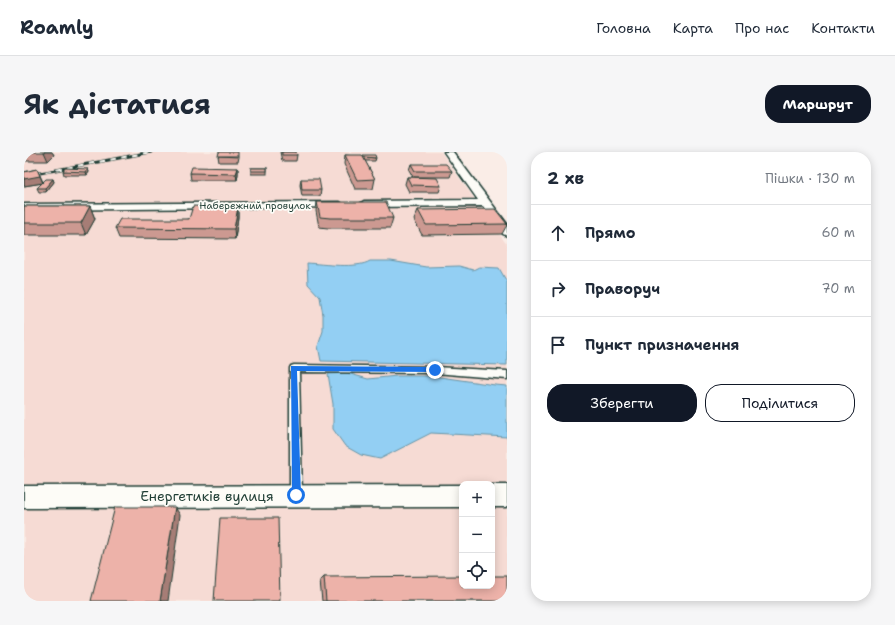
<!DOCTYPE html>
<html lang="uk">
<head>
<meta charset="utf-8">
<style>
	:root { --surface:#fff; --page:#f6f6f7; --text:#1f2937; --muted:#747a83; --line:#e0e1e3; --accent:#111827 }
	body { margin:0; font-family:"Shantell Sans",sans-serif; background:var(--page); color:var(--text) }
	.controls { position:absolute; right:12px; bottom:12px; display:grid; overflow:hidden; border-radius:8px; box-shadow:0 2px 10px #0003 }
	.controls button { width:36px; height:36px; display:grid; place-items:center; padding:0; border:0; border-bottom:1px solid var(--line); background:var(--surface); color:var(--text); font:20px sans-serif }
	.stop { position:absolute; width:12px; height:12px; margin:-9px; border:3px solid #1a73e8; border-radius:50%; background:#fff }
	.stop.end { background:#1a73e8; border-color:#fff; box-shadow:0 1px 4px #0008 }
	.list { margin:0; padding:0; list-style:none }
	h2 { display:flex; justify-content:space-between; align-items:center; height:52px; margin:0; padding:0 16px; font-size:17px }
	h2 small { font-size:13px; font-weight:400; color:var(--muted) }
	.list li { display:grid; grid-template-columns:26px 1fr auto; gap:12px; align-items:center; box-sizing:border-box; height:56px; padding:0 16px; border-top:1px solid var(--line) }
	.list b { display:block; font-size:15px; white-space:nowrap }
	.list em { font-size:13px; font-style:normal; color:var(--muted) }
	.actions { display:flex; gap:8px; padding:12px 16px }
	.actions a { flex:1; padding:9px 0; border:1px solid var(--accent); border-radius:16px; text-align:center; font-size:14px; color:var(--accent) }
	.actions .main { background:var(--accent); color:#fff }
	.icon { flex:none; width:22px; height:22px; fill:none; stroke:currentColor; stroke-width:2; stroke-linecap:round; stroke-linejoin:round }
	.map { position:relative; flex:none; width:483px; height:449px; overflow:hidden; border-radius:16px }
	header { display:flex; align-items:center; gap:24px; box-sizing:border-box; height:56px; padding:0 20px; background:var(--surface); border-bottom:1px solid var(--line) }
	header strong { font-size:19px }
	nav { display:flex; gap:22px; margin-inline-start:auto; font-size:14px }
	.intro { display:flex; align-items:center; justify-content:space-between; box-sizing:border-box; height:96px; padding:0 24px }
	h1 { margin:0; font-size:28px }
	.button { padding:10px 18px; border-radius:16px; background:var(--accent); color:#fff; font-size:14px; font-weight:700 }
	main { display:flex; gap:24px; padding:0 24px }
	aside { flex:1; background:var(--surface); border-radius:16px; box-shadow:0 2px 10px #0003 }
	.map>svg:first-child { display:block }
	.built { fill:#f6dbd4; fill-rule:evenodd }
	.water { fill:#93cff3; stroke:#6595a7 }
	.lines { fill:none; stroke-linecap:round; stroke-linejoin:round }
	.service-casing { stroke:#1f3d34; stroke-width:3 }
	.minor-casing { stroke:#1f3d34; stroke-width:3 }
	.service { fill:#fdfcf7; fill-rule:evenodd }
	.minor { fill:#fdfcf7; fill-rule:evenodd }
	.rail-casing { stroke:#1f3d34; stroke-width:3 }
	.rail { stroke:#fdfcf7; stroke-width:2; stroke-dasharray:5.5; stroke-linecap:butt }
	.wall { fill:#cc9991; stroke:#1f3d34 }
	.shaded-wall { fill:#a67d76; stroke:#1f3d34 }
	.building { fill:#edb2a9; stroke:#1f3d34 }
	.route { fill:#1a73e8 }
	.labels { text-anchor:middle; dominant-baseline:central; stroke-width:3.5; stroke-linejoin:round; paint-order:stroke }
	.far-street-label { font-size:10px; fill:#1f3d34; stroke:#fdfcf7 }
	.near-street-label { font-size:14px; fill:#1f3d34; stroke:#fdfcf7 }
</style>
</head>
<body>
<header>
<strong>Roamly</strong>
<nav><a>Головна</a><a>Карта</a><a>Про нас</a><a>Контакти</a></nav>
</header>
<div class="intro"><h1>Як дістатися</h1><a class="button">Маршрут</a></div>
<main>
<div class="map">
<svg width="483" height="449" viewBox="0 0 483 449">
	<rect width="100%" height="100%" fill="#faede7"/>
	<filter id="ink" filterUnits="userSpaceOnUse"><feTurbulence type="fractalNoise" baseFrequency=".025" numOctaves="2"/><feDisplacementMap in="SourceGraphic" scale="8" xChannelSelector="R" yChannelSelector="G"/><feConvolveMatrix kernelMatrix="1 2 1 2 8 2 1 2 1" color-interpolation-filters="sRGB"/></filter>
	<g filter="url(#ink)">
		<!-- built -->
		<path class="built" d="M0,0H417L483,93V449H0ZM438,332H468V434H438Z"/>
		<!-- water -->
		<g class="water">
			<path d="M346,109H367L402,115L435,114L449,118L455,115L475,116L483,130V213L297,209L294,194L299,179V163L296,145L284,132L283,111C299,112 333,117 346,109Z"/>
			<polygon points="323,221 344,227 373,224 409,224 471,233 483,234 483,285 407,281 356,307 337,303 321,294 309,277 309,252 304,222"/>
		</g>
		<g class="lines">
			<defs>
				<polygon id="service" points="270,213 411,215 483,219 483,227 411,221 275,220 278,343 276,347 272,349 268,347 266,343 266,216 267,214"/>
				<g id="minor">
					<polygon points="420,0 429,0 483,72 483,84 479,82 459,54 340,55 335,52 340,49 454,48"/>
					<polygon points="316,50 321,53 320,55 0,58 0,52"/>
					<polygon points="438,333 438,355 0,356 0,334"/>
					<rect x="468" y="333" width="15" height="22"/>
				</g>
			</defs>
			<!-- service casing -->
			<use href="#service" class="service-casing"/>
			<!-- minor casing -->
			<use href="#minor" class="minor-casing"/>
			<!-- service -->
			<use href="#service" class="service"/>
			<!-- minor -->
			<use href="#minor" class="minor"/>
			<defs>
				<polyline id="rail" points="0,24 127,0"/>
			</defs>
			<!-- rail casing -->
			<use href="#rail" class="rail-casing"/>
			<!-- rail -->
			<use href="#rail" class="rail"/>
		</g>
		<!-- wall -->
		<g class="wall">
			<polygon points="0,0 28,0 30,3 24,9 0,9"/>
			<polygon points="256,0 272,0 273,3 272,9 258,9"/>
			<polygon points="321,3 352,6 351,9 341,9 351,27 349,37 331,37 320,12"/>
			<polygon points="194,4 215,5 214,10 195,10"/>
			<polygon points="387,12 428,19 426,25 390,25 417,34 415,40 385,40 381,32 383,25 389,25 385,18"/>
			<polygon points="214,16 214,22 213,28 167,28 166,21"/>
			<rect x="227" y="16" width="16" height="6"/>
			<polygon points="13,17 19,30 29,27 30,30 22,40 15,40 13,36 18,31 0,34 0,20"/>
			<polygon points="64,17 65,20 63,23 40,23 39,19"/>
			<polygon points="277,27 297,38 296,44 278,44 276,33"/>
			<polygon points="293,50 369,66 366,76 304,76 295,75 292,59"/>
			<polygon points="0,54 66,54 71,67 62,83 0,83"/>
			<polygon points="214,55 214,65 211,87 95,86 91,76 165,67"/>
			<polygon points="394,58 483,72 483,73 478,82 398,83 390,68"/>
			<polygon points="300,425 483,449 298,449 296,429"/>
		</g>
		<!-- shaded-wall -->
		<g class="shaded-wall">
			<polygon points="20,0 28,0 30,3 24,9"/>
			<polygon points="214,16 214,22 213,28 212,22"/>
			<polygon points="13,17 19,31 0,34 0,27"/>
			<polygon points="64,17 65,20 63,23 62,20"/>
			<polygon points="29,27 30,30 22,40 21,36"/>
			<polygon points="66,54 71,67 62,83 57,71"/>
			<polygon points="214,55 214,65 211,87 210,77"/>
			<polygon points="151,355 156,363 144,449 136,449"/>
		</g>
		<!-- building -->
		<g class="building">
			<polygon points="195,0 214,0 214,4 194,4"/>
			<polygon points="258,0 272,0 273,3 258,3"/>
			<polygon points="321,3 338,3 351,27 333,28"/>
			<polygon points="339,3 351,3 352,6 340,5"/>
			<polygon points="387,12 422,12 428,19 391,19"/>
			<polygon points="168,15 214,16 212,22 166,21"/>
			<polygon points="41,16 64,17 62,20 39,19"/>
			<rect x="227" y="16" width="16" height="3"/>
			<polygon points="13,17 16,24 0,27 0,20"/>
			<polygon points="383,25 413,26 417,34 387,33"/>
			<polygon points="22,27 29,27 21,36 13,36"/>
			<polygon points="277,27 295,27 297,38 278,38"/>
			<polygon points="293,50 362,50 369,66 306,66 296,65"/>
			<polygon points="0,54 66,54 57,71 0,71"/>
			<polygon points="169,54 214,55 210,77 91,76 96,67 165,67"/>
			<polygon points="471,57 483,72 402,73 394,58"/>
			<polygon points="91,355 151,355 136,449 67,449"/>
			<polygon points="196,366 254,366 256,449 190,449"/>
			<polygon points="438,424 438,434 468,434 468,424 483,424 483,449 302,449 300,425"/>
		</g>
	</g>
	<!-- route -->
	<polygon class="route" points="267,214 411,215 414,218 411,220 273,219 277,343 272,347 268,343"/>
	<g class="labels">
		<!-- far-street labels -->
		<g class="far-street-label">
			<text x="231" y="53">Набережний провулок</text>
		</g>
		<!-- near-street labels -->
		<g class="near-street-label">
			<text x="183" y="344">Енергетиків вулиця</text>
		</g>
	</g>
</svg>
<div class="controls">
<button>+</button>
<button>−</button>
<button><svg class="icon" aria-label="locate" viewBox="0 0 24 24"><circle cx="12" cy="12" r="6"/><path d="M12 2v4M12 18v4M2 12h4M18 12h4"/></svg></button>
</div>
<div class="stop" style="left:272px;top:343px"></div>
<div class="stop end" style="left:411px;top:218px"></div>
</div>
<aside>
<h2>2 хв<small>Пішки · 130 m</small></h2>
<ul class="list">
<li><svg class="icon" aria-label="ahead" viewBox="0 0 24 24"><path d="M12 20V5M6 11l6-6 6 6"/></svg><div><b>Прямо</b></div><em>60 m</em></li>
<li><svg class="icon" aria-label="right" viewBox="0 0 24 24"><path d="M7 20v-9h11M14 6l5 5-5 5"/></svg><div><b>Праворуч</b></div><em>70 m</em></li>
<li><svg class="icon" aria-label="arrive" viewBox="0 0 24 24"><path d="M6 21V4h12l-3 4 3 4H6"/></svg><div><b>Пункт призначення</b></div></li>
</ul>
<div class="actions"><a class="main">Зберегти</a><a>Поділитися</a></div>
</aside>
</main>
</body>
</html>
